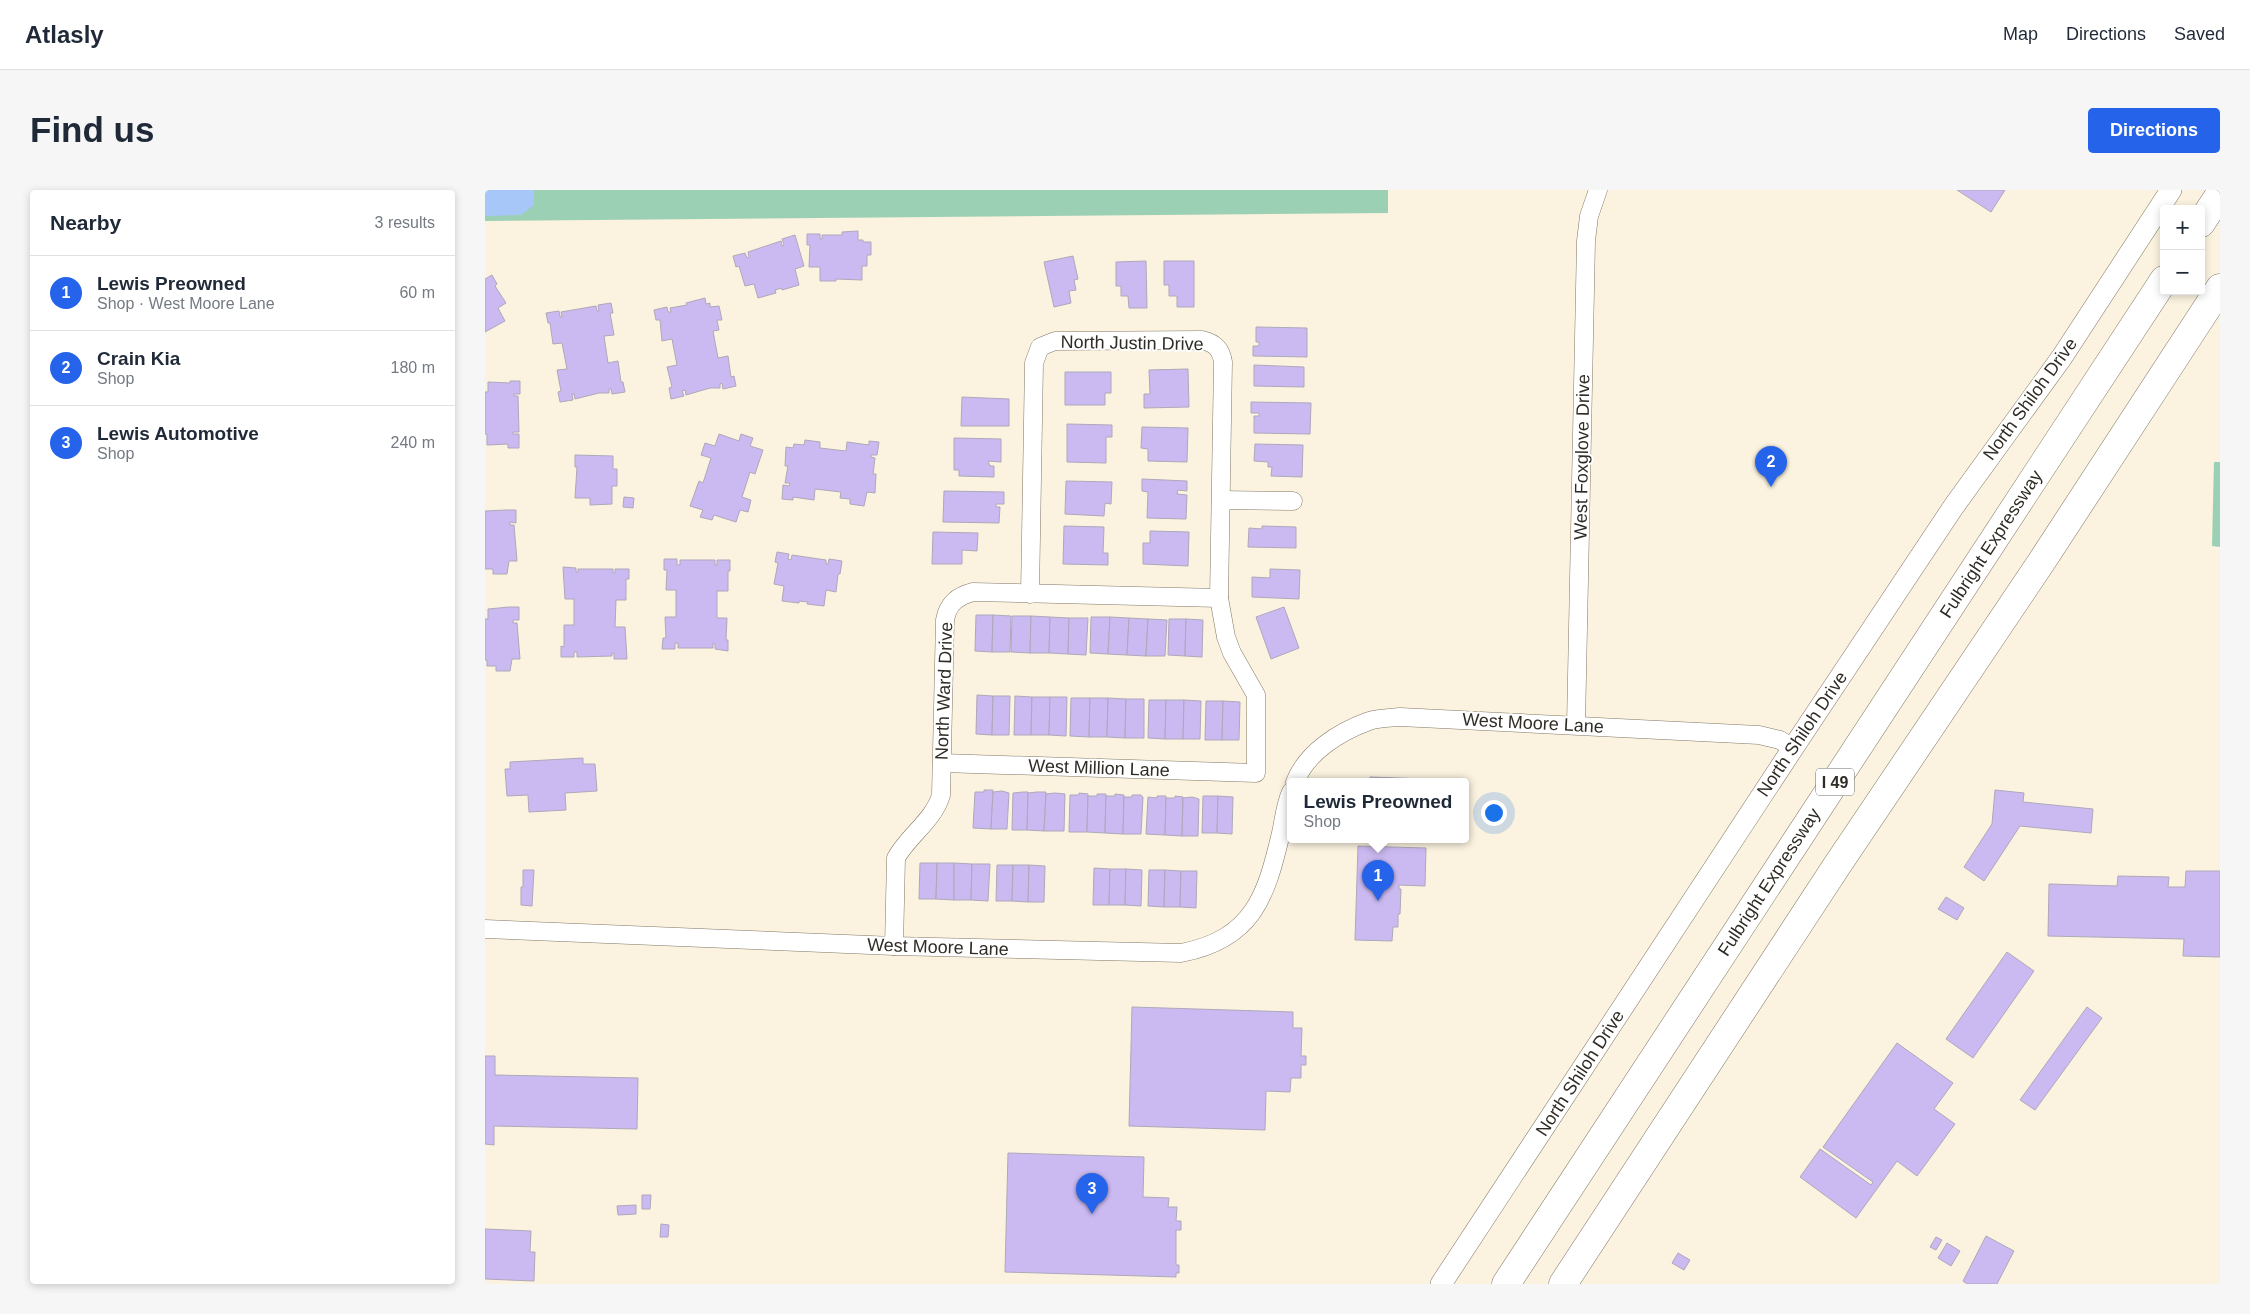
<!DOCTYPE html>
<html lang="en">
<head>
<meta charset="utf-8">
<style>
	:root { --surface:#fff; --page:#f6f6f7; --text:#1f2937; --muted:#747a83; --line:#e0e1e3; --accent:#2563eb }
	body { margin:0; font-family:Arial,sans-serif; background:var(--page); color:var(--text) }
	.controls { position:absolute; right:15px; top:15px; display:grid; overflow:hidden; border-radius:5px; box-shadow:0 2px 8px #0003 }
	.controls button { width:45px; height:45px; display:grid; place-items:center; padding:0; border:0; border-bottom:1px solid var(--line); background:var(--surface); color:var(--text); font:25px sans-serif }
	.you { position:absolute; left:1008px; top:622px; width:18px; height:18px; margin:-12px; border:4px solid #fff; border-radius:50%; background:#1a73e8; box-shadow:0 0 0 8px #1a73e833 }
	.badge { display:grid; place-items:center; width:32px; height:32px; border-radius:50%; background:var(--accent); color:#fff; font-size:16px; font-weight:700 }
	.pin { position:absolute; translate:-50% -41px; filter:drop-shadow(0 1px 2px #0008) }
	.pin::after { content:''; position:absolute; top:26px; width:18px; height:15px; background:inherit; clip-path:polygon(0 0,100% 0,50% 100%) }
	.popup { position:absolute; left:802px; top:588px; width:182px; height:65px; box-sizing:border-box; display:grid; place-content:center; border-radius:5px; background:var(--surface); filter:drop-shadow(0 1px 4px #0005); font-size:16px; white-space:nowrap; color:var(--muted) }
	.popup b { font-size:19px; color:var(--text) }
	.popup::after { content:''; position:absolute; left:50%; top:100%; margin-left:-10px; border:10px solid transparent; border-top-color:var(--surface) }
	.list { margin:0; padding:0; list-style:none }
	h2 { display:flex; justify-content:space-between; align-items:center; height:65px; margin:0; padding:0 20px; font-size:21px }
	h2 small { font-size:16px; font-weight:400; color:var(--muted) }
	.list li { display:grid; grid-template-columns:32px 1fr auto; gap:15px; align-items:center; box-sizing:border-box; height:75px; padding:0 20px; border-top:1px solid var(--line) }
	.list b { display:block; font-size:19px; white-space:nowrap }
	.list p { margin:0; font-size:16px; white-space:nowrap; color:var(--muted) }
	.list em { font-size:16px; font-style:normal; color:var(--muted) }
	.map { position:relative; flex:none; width:1735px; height:1094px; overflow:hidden; border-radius:5px }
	header { display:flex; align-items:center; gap:30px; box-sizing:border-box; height:70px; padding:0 25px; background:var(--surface); border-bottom:1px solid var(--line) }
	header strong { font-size:24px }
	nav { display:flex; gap:28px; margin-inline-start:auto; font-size:18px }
	.intro { display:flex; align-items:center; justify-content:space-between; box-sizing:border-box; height:120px; padding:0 30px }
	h1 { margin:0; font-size:35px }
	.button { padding:12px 22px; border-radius:5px; background:var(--accent); color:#fff; font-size:18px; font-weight:700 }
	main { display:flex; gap:30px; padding:0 30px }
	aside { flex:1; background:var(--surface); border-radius:5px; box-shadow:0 2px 8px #0003 }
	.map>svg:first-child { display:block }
	.green { fill:#9cd0b4 }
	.water { fill:#a7c7f9 }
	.building { fill:#cbbaf2; stroke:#ada8ba }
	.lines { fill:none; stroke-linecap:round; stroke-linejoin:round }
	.minor-casing { stroke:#807867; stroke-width:19 }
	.tertiary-casing { stroke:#807867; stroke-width:22 }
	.motorway-casing { stroke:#807867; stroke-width:29 }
	.minor { stroke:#fff; stroke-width:18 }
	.tertiary { stroke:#fff; stroke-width:21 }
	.motorway { stroke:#fff; stroke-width:28 }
	.labels { text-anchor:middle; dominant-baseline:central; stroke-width:4; stroke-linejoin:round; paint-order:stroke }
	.shield { fill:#fff; stroke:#6d6b66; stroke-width:1 }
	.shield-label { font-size:16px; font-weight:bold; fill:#2f2c25 }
	.street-label { font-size:18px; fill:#2f2c25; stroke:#fff }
</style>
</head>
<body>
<header>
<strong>Atlasly</strong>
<nav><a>Map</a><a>Directions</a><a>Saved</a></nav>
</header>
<div class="intro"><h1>Find us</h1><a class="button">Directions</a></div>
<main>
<aside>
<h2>Nearby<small>3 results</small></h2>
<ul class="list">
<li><span class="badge">1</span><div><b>Lewis Preowned</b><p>Shop · West Moore Lane</p></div><em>60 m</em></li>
<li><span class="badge">2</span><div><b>Crain Kia</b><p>Shop</p></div><em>180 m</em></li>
<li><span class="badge">3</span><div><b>Lewis Automotive</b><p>Shop</p></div><em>240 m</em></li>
</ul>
</aside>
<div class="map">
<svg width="1735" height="1094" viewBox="0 0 1735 1094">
	<rect width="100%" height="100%" fill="#fbf2df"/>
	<!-- green -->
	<g class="green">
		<polygon points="0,0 903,0 903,23 0,31"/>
		<polygon points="1729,272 1735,272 1735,357 1727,356"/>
	</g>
	<!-- water -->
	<polygon class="water" points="0,0 49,0 49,15 36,25 0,26"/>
	<!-- building -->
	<g class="building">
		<polygon points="1472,0 1520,0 1506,22"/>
		<polygon points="373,41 373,50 378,50 378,52 386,52 386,65 382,65 382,76 377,76 377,90 351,89 351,91 335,91 335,77 324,77 325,55 322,55 322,44 335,44 335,49 337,49 337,45 357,45 357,42"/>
		<polygon points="310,45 319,76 310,79 314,95 297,100 297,98 290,100 291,103 273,108 269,94 260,96 254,76 251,77 248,66 260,63 262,68 264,67 263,62 296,51 297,56 299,55 297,49"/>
		<polygon points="588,66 593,89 589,90 591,100 584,101 586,113 569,117 559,72"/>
		<polygon points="661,71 662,118 644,118 643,106 636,106 636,96 631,96 631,72"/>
		<polygon points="679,71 709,71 709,117 692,117 692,106 684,106 684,95 679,95"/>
		<polygon points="7,85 12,94 10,96 21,113 13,118 20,131 0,142 0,89"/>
		<polygon points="220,108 221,114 225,113 225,117 234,116 237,130 232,130 234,140 228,141 233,168 243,166 246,187 249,186 251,196 238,199 237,193 235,194 235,198 225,198 201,205 200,200 197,201 199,206 186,209 184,198 187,197 182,177 192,175 187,149 177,151 175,130 171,130 169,120 182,117 183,122 186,122 185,118 202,115 201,113"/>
		<polygon points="126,113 128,123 125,123 129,145 119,146 123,173 133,171 136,192 138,192 140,202 127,204 126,199 124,199 124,203 114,203 90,209 89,204 87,204 88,210 75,212 73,202 76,201 72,180 82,179 77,153 68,154 65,133 63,133 61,123 74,121 75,127 77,127 76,122 111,116 112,121 114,121 113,115"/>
		<polygon points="771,137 822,138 822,167 768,166 768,156 774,156 774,152 771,152"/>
		<polygon points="769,175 819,177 819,197 769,196"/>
		<polygon points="703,179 704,217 659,218 659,204 665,204 664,180"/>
		<polygon points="580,182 626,182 626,203 620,203 620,215 580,215"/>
		<polygon points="25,191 35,191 35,204 29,204 29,206 33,206 34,242 28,242 28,244 34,244 34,258 23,258 23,254 2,255 2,244 0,244 0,202 3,202 3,192 25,193"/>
		<polygon points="477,207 524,209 524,236 476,236"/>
		<polygon points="766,212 826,213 825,244 769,243 769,226 774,226 774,223 766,223"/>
		<polygon points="582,234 627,235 627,247 621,247 621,273 582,272"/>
		<polygon points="657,237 703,238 702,272 663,271 663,259 656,258"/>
		<polygon points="234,244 254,251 256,244 268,248 265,256 278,260 270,284 265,282 257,307 266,310 263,322 255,320 251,332 229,325 227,330 215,327 218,320 205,316 214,291 218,293 226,268 216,265 220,253 230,256"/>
		<polygon points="469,248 516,249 516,272 503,271 505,276 509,276 509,287 474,286 474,280 469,280"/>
		<polygon points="320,250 335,252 335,258 361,261 362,252 384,255 384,251 394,252 392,265 386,265 386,267 390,268 388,284 391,284 390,303 382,302 379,316 365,314 365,309 355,308 356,302 330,299 329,310 308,307 308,310 297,309 298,295 304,296 305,293 300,293 303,276 300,276 301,257 308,258 309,254 319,255"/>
		<polygon points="770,254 818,255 817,287 786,286 787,277 783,277 783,272 769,271"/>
		<polygon points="90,265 128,266 128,279 132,279 132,296 127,296 127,314 105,315 105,308 90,308 92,277 90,277"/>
		<polygon points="657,289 702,291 702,301 693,300 692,304 702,305 701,329 662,328 663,302 657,301"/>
		<polygon points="581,291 627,292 626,314 620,313 619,326 580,324"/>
		<polygon points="459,301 519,302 519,314 511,314 511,317 515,317 514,333 458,332"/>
		<polygon points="139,307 149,308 148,318 138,317"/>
		<polygon points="21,320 31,320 31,333 25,332 25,335 29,335 32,371 24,371 22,384 8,384 8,379 0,379 0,321"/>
		<polygon points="579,336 619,337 618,363 623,363 623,375 578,374"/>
		<polygon points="777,336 811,337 811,358 763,357 764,338 777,339"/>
		<polygon points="665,341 704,342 703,376 658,374 658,353 665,353"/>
		<polygon points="448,342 493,343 492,361 477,360 477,374 447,374"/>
		<polygon points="292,362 304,364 303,369 306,370 307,365 341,370 341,374 343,374 344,369 357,371 355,384 353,384 351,402 341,400 339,416 322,414 323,412 314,411 314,413 297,411 299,396 289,394 293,373 290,372"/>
		<polygon points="179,369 192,369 192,375 195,375 195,370 230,370 230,375 232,375 232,370 245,370 245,381 243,381 243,401 232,401 232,428 242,428 241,450 243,450 243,461 230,459 230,454 228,453 228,458 193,458 193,453 190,453 190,459 177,459 178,448 181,448 180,427 191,427 191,400 181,400 182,380 179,380"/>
		<polygon points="78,377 91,378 91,382 93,382 93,379 128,379 128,383 130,383 130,379 144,379 144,389 141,389 141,410 131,410 130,437 140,437 142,469 129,469 129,463 127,463 127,466 92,467 92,462 89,462 89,467 76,467 76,456 79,457 79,435 89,435 89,409 80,409"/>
		<polygon points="785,379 815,380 814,409 767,407 767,387 785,388"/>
		<polygon points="24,417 34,417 34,430 28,430 28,433 32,433 35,469 27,469 25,481 11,481 11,476 2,476 2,470 0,470 0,429 3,429 3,419"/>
		<polygon points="799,417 814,458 786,469 771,427"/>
		<polygon points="491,425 508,425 507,462 490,461"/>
		<polygon points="508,425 526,426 525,462 507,462"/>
		<polygon points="527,426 546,426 545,463 526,462"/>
		<polygon points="546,426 565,427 564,463 545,463"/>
		<polygon points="565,427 584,428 583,464 564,463"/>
		<polygon points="606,427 625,427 623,464 605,463"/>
		<polygon points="625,427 644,428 642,465 623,464"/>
		<polygon points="584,428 603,428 601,465 583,464"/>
		<polygon points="644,428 663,429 661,466 642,465"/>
		<polygon points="663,429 682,430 680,466 661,466"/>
		<polygon points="684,429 701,429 700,466 683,465"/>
		<polygon points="701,429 718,430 717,467 700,466"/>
		<polygon points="492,505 508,506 507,545 491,544"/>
		<polygon points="508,506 525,506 524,545 507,545"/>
		<polygon points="530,506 547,507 546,545 529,545"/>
		<polygon points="547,507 565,507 564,545 546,545"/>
		<polygon points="565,507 582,507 581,546 564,545"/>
		<polygon points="586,508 605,508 604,547 585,546"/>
		<polygon points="605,508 623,508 622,547 604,547"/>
		<polygon points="623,508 641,509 640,548 622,547"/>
		<polygon points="641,509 659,509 659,548 640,548"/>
		<polygon points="664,510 681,510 680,549 663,548"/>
		<polygon points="681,510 699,510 698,549 680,549"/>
		<polygon points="699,510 716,511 715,549 698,549"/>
		<polygon points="721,511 738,511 737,550 720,550"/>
		<polygon points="738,511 755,512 754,550 737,550"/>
		<polygon points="98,568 98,574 110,574 112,601 80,603 81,620 44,622 43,605 22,606 20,579 25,579 25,572"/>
		<polygon points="885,587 969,590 969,592 885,592"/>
		<polygon points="499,600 508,600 506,639 488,638 490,602 499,602"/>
		<polygon points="1510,600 1539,603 1538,612 1608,619 1606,643 1535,636 1499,691 1479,677 1507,634"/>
		<polygon points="517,601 524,603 522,639 506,639 508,602"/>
		<polygon points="538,602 543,602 542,640 527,640 528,603"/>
		<polygon points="552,602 561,602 559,641 542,640 543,603"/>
		<polygon points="570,603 580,604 579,641 559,641 561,604"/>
		<polygon points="594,603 603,604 602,642 584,642 585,605 594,605"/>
		<polygon points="612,604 621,604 620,643 602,642 603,606 612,606"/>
		<polygon points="630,604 639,605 638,644 620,643 621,606 630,606"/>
		<polygon points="647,605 656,605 658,607 656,644 638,644 639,607 647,607"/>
		<polygon points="672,606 681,606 680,645 661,644 663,607 672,608"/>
		<polygon points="690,606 698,607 697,646 680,645 681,608 690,608"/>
		<polygon points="718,606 733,606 732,643 717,643"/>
		<polygon points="733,606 748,607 747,644 732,643"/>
		<polygon points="707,607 714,609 713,646 697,646 698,608"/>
		<polygon points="873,656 941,658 940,696 914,695 914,699 916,699 915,724 913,724 913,737 908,737 907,751 870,750"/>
		<polygon points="435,673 452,673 451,709 434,709"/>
		<polygon points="452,673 469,673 469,710 451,709"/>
		<polygon points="469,673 487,674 486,710 469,710"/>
		<polygon points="487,674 505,674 503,711 486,710"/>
		<polygon points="512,675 528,675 527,711 511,711"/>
		<polygon points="528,675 544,675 543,712 527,711"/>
		<polygon points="544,675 560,676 559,712 543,712"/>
		<polygon points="609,678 625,679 624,715 608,715"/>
		<polygon points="625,679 641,679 640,715 624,715"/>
		<polygon points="641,679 657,680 656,716 640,715"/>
		<polygon points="38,680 49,680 47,716 36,715 36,697 38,697"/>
		<polygon points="664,680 680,680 679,717 663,716"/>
		<polygon points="680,680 696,681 695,717 679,717"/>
		<polygon points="696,681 712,681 711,718 695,717"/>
		<polygon points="1701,681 1735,681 1735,767 1698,766 1699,749 1563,746 1564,694 1632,696 1633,686 1684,687 1683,697 1700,697"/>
		<polygon points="1461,707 1479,718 1472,730 1453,719"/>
		<polygon points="1522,762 1549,781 1488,868 1461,849"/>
		<polygon points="647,817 808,822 808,838 817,838 816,866 821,866 821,875 816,875 816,888 806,888 805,902 781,901 780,940 644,936"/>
		<polygon points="1602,817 1617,828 1550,920 1535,910"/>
		<polygon points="1412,853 1468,893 1449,919 1470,934 1432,986 1412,971 1371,1028 1315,987 1335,959 1386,995 1388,992 1338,957"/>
		<polygon points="0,866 10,866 10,885 153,888 152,939 9,936 9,955 0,954"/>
		<polygon points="523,963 659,967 658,1007 684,1008 683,1017 692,1017 691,1031 696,1031 696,1040 691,1040 691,1075 694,1075 694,1083 691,1083 691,1087 520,1082"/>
		<polygon points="157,1005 166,1005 165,1019 157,1019"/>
		<polygon points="151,1015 151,1024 133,1025 132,1016"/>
		<polygon points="176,1034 184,1035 183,1047 175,1047"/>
		<polygon points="0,1039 46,1041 45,1062 50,1062 49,1091 0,1089"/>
		<polygon points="1501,1046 1529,1061 1512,1094 1482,1094 1478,1091"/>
		<polygon points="1451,1047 1457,1050 1451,1060 1445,1057"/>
		<polygon points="1462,1053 1475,1061 1466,1076 1453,1068"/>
		<polygon points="1193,1063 1205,1070 1199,1080 1187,1073"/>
	</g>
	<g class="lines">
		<defs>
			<g id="minor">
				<polyline points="736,310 808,311"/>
				<polyline points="1091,535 1101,51 1104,26 1113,0"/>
				<path d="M457,573L771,583V505L747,463L741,447L734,408L738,172C736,159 730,153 717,150L570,151L555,157L549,173L545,404"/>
				<path d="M810,592C822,562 854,542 884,531C894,528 905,528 915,527L1274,545L1295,550L1308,558"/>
				<path d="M0,739L409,756L696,763C768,749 781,707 796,643C799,630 800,615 806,602"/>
				<path d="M409,756L411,668C423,646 449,630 456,605L460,430C463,413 473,406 488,402L734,408"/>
			</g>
			<polyline id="tertiary" points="956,1094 1308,558 1469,316 1577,167 1686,0"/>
			<g id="motorway">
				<polyline points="1716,33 1735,4"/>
				<polyline points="1021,1094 1679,90"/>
				<polyline points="1078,1094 1351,677 1557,371 1735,98"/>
			</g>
		</defs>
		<!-- minor casing -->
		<use href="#minor" class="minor-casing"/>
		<!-- tertiary casing -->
		<use href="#tertiary" class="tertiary-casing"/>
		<!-- motorway casing -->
		<use href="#motorway" class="motorway-casing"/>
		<!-- minor -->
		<use href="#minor" class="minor"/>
		<!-- tertiary -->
		<use href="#tertiary" class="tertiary"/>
		<!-- motorway -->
		<use href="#motorway" class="motorway"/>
	</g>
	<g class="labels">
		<!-- shield labels -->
		<rect class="shield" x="1331" y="578.5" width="38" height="27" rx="4"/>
		<g class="shield-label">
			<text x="1350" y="592">I 49</text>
		</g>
		<!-- street labels -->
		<g class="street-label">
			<text transform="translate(647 153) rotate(1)">North Justin Drive</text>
			<text transform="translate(1545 209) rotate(-54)">North Shiloh Drive</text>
			<text transform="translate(1097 267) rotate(-89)">West Foxglove Drive</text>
			<text transform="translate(1506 354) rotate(-57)">Fulbright Expressway</text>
			<text transform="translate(459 501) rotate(-88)">North Ward Drive</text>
			<text transform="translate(1048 533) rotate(3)">West Moore Lane</text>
			<text transform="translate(1317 544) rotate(-56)">North Shiloh Drive</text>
			<text transform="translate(614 578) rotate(2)">West Million Lane</text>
			<text transform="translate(1284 692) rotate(-57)">Fulbright Expressway</text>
			<text transform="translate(453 757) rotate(2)">West Moore Lane</text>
			<text transform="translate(1095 883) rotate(-57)">North Shiloh Drive</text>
		</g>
	</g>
</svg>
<div class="controls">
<button>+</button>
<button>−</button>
</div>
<div class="you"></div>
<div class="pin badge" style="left:893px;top:711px">1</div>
<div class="popup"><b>Lewis Preowned</b>Shop</div>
<div class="pin badge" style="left:1286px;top:297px">2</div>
<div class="pin badge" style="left:607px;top:1024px">3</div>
</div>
</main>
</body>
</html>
